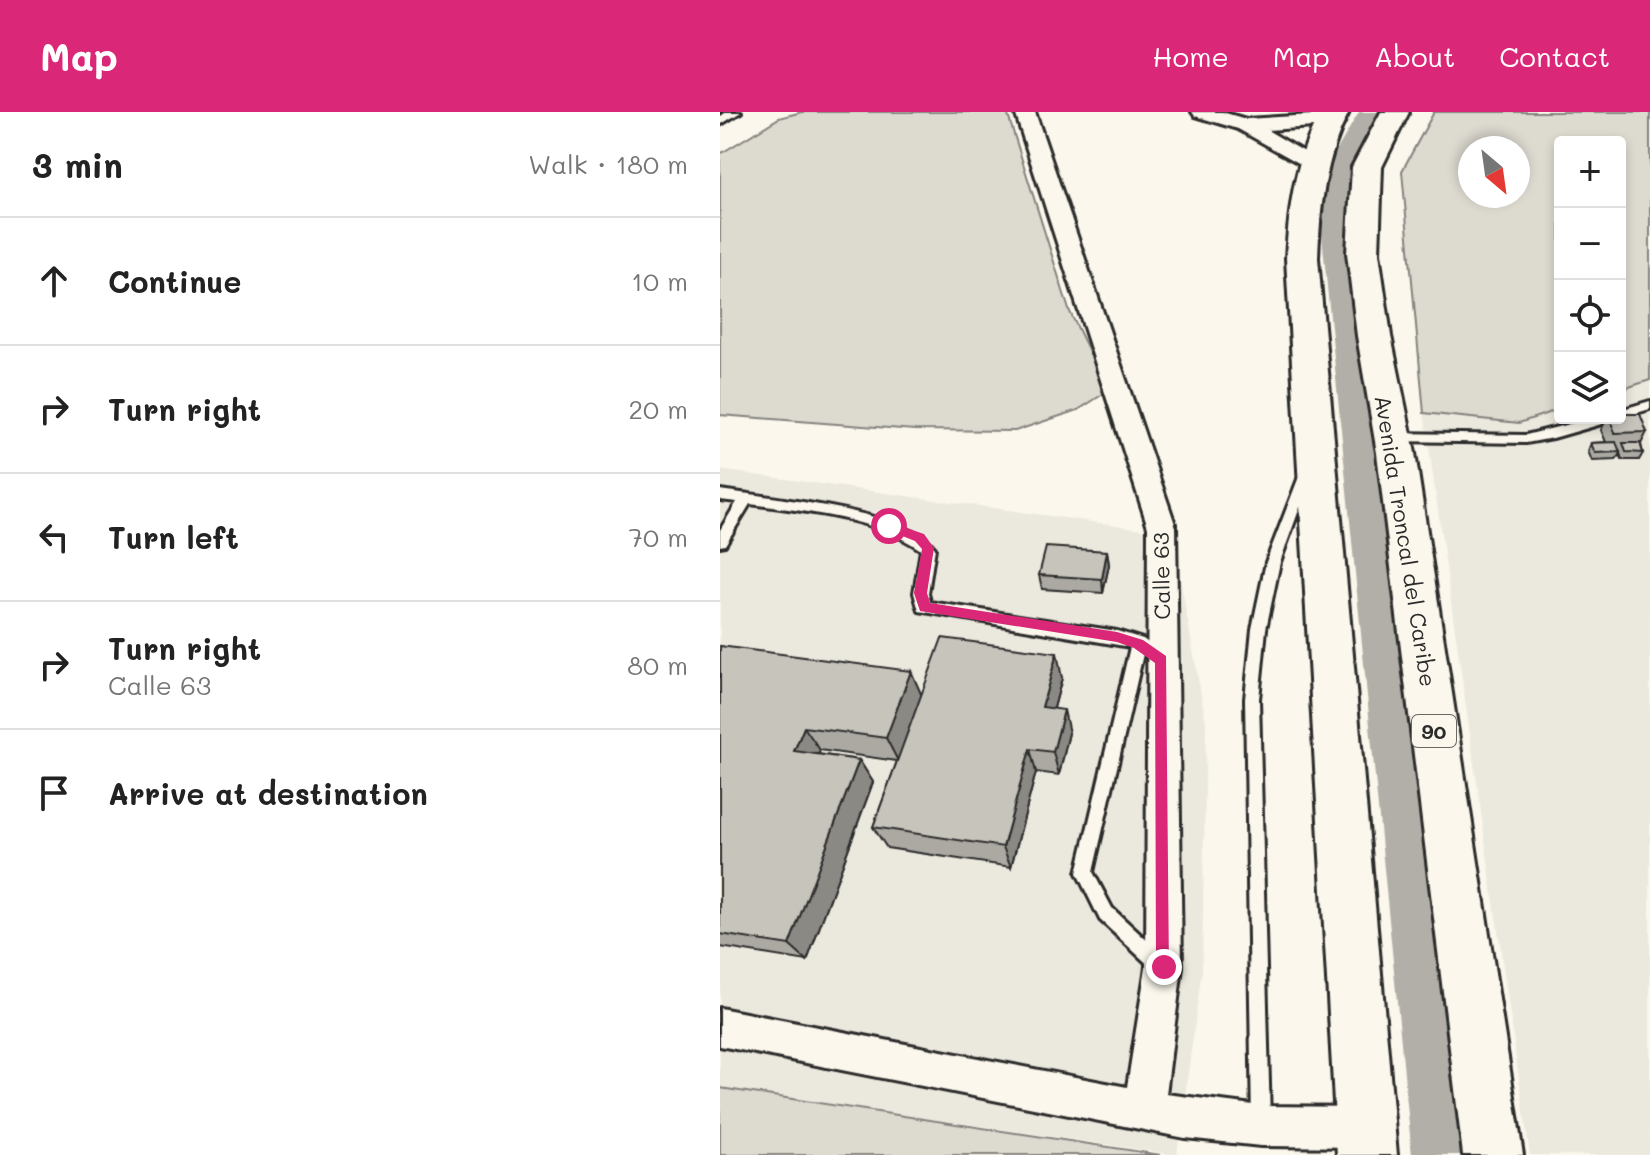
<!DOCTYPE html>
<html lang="en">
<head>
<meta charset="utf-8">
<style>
	:root { --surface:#fff; --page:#f6f6f6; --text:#222; --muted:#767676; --line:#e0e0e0; --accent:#db2777 }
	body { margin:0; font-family:Mali,sans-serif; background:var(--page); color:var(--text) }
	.controls { position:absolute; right:24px; top:24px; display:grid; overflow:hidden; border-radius:8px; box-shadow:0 4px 12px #0003 }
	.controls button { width:72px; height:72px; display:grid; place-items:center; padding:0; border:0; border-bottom:2px solid var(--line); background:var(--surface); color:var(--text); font:40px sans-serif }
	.compass { position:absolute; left:738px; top:24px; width:72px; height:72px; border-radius:50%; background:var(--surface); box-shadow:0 4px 12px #0003; rotate:151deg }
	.stop { position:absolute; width:24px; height:24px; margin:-18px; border:6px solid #db2777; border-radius:50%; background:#fff }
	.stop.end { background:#db2777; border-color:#fff; box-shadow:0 2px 8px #0008 }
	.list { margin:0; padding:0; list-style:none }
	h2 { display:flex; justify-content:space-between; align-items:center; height:104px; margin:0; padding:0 32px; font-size:34px }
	h2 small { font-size:26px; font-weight:400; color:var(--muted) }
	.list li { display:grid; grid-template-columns:52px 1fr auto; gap:24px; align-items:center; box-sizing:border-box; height:128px; padding:0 32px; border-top:2px solid var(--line) }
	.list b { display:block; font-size:30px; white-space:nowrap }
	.list p { margin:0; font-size:26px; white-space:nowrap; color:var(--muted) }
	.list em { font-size:26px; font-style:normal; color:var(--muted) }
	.icon { flex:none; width:44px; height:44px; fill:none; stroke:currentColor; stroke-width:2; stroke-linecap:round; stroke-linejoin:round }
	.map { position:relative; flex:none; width:930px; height:1043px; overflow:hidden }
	header { display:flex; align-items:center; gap:48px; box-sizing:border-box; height:112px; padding:0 40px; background:var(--accent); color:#fff }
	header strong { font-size:38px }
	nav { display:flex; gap:44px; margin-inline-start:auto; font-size:28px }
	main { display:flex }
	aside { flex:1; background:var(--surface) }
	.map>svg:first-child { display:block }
	.built { fill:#ebe8de }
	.green { fill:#dddad0; stroke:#84827e; stroke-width:2; fill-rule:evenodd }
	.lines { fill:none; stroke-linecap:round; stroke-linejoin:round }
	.river { fill:#b1afa7; fill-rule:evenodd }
	.lane-casing { stroke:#2b2b2b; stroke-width:6 }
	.street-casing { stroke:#2b2b2b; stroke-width:6 }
	.highway-casing { stroke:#2b2b2b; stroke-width:6 }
	.lane { fill:#fbf7ec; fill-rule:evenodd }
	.street { fill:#fbf7ec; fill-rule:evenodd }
	.highway { fill:#fbf7ec; fill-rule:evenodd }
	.rail { stroke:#2b2b2b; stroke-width:4 }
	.wall { fill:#aba9a2; stroke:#2b2b2b; stroke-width:2 }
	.shaded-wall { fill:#8b8984; stroke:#2b2b2b; stroke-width:2 }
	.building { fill:#c7c4bc; stroke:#2b2b2b; stroke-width:2 }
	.route { fill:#db2777 }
	.labels { text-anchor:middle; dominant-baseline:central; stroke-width:6; stroke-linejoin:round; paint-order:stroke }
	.shield { fill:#fbf7ec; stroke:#696865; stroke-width:2 }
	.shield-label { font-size:20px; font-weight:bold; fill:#2b2b2b }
	.street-label { font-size:22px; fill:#2b2b2b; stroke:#fbf7ec }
</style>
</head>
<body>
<header>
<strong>Map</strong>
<nav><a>Home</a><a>Map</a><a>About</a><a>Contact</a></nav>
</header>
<main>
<aside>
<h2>3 min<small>Walk · 180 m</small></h2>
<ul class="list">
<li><svg class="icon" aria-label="ahead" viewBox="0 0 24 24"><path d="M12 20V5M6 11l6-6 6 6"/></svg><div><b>Continue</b></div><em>10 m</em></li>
<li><svg class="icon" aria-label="right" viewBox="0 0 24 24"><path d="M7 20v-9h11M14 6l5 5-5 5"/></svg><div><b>Turn right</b></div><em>20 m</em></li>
<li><svg class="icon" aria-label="left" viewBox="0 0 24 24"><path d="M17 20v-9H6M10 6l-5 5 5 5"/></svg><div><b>Turn left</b></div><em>70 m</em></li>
<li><svg class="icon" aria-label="right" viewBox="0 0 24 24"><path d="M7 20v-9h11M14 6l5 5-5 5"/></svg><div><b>Turn right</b><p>Calle 63</p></div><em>80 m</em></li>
<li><svg class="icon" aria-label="arrive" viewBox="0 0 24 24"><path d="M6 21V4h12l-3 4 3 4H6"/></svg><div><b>Arrive at destination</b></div></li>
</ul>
</aside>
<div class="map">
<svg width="930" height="1043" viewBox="0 0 930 1043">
	<rect width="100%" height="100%" fill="#fbf7ec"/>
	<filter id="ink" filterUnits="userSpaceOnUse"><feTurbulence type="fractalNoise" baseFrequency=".0125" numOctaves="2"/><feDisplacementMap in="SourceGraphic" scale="16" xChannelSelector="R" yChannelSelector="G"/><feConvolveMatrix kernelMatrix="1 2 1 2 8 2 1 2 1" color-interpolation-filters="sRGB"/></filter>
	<g filter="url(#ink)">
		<!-- built -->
		<g class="built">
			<polygon points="930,268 930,1043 810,1043 704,301 799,311 840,297 840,306 900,306 900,278"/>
			<polygon points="0,358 452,421 486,611 482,858 457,1043 0,976"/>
		</g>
		<!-- green -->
		<g class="green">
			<polygon points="82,0 287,0 349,198 388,279 358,298 295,319 195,318 0,303 0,42 59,6"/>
			<path d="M714,0H930V268L900,278V30H840V297L799,311L704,301L682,59ZM750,36H798V84H750Z"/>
			<polygon points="0,976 441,1043 0,1043"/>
		</g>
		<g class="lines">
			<!-- river -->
			<polygon class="river" points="639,0 669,0 629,72 754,1043 692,1043 597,72"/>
			<defs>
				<g id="lane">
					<polygon points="930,289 930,297 900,306 899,306 900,298"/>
					<polygon points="873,306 894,306 892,309 833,326 806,331 673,329 667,325 673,321 806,323"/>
					<polygon points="586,357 592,362 560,450 546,517 539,587 550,1010 548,1017 541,1019 534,1017 532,1010 525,587 532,517 546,450 580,362"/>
					<path d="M0,378C47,385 187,399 215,436L208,481L210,490L397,519L423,527L446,544L448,548L446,552L441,554L423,542L373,760L392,796L446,846L449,852L446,858L440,861L434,858L380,808L357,761L410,535L199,499L194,481L201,438C157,406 83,399 30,392L5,433L0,434V418L17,390L0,388Z"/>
				</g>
				<g id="street">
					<polygon points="0,0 21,0 0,13"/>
					<polygon points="295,0 315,0 456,415 462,855 446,982 541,994 644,995 658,1001 664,1015 658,1029 644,1035 541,1034 465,1026 0,934 0,896 407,975 426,855 428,415"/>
					<polygon points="472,0 502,0 526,7 610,2 620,8 610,14 547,18 600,49 603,53 593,59 518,17 475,4"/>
				</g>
				<g id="highway">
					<path d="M601,0H629C605,46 600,94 598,146L677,1043H617L566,146C569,94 575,46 601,0Z"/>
					<polygon points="661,0 689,0 662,55 659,141 671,224 695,341 803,1043 743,1043 657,341 637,224 627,141 632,55"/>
				</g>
			</defs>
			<!-- lane casing -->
			<use href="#lane" class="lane-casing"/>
			<!-- street casing -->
			<use href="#street" class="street-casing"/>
			<!-- highway casing -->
			<use href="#highway" class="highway-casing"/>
			<!-- lane -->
			<use href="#lane" class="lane"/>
			<!-- street -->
			<use href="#street" class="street"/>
			<!-- highway -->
			<use href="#highway" class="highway"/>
			<!-- rail -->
			<polyline class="rail" points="0,2 3,0"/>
		</g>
		<!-- wall -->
		<g class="wall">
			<polygon points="887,306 900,306 927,320 921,332 923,341 919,348 902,348 900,341 896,348 872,349 868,339 871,331 886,330 881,318"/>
			<polygon points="387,439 389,453 383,481 322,477 319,463"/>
			<polygon points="0,534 201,583 342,566 334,596 349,621 339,663 316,660 291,755 167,736 153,715 177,649 100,638 98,642 139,648 153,670 87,849 0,835"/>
		</g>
		<!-- shaded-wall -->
		<g class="shaded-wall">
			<polygon points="387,439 389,453 383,481 382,467"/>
			<polygon points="337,541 342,566 328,618 322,595"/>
			<polygon points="191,559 202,584 178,649 166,626"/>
			<polygon points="344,598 349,621 339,663 333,640"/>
			<polygon points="84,615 100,638 90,661 74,639"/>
			<polygon points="310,637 316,660 291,755 283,735"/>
			<polygon points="139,648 153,670 87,849 69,833"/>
		</g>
		<!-- building -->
		<g class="building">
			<polygon points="900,302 920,302 927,320 895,321 890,306 900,306"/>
			<polygon points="896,330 900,340 875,341 871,331"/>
			<polygon points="903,331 920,331 923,341 906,340"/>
			<polygon points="326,435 387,439 382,467 319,463"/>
			<polygon points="222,526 337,541 322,595 344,598 333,640 310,637 283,735 153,715"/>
			<polygon points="0,534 191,559 166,626 84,615 74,639 139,648 69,833 0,822"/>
		</g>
	</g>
	<!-- route -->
	<polygon class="route" points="169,410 204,422 214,436 207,481 210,491 397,520 423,528 446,544 449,861 438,861 436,855 435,551 414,536 397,530 200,499 194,481 202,437 195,429 165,417 163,414"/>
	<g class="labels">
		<!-- shield labels -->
		<rect class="shield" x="692" y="603" width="44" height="32" rx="6"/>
		<g class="shield-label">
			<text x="714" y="619">90</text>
		</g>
		<!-- street labels -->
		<g class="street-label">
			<text transform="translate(686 429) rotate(81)">Avenida Troncal del Caribe</text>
			<text transform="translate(441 464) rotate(-91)">Calle 63</text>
		</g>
	</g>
</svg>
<div class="controls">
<button>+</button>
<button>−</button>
<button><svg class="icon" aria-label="locate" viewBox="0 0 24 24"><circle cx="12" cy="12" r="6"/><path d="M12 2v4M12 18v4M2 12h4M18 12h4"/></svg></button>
<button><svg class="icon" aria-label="layers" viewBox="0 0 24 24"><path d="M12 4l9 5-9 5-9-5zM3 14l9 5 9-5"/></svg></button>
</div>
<svg class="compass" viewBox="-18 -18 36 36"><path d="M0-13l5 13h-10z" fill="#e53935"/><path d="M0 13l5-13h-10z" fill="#767676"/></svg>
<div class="stop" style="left:169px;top:414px"></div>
<div class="stop end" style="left:444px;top:855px"></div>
</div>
</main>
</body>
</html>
